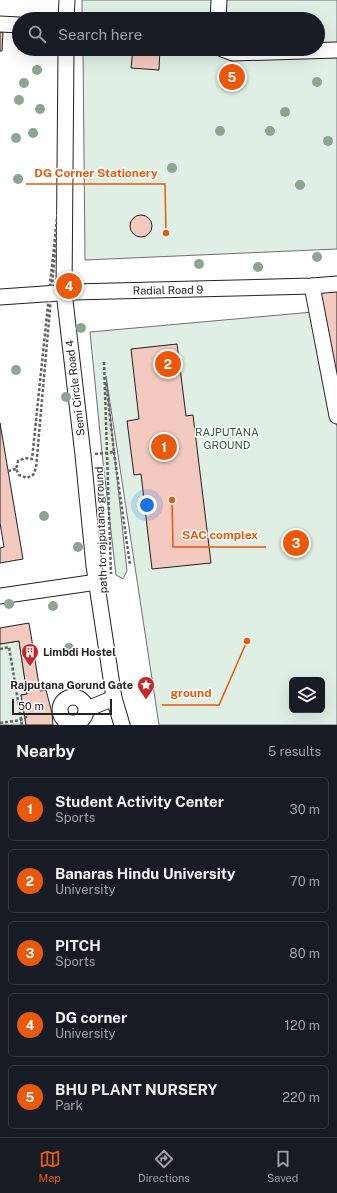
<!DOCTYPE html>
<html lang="en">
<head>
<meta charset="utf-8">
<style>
	:root { --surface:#171b24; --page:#242831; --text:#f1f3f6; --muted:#9ea1a6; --line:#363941; --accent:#ea580c }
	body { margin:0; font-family:"Public Sans",sans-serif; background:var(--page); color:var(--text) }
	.controls { position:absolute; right:12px; bottom:12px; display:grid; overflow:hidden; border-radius:6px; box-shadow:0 4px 16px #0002 }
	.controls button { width:36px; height:36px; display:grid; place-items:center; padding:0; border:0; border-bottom:1px solid var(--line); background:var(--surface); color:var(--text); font:20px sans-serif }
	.scale { position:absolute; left:12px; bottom:10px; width:100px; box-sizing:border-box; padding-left:4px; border:2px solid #222; border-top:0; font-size:11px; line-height:14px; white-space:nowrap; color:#222; -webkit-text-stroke:3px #fff; paint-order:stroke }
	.you { position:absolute; left:147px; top:505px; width:14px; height:14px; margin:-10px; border:3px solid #fff; border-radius:50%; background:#1a73e8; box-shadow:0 0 0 6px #1a73e833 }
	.badge { display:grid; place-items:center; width:26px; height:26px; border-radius:50%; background:var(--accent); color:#fff; font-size:13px; font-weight:700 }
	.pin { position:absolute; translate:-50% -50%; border:2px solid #fff; box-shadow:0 1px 4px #0006 }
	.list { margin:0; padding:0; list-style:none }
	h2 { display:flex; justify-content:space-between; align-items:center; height:52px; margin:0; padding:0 16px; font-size:17px }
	h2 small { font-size:13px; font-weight:400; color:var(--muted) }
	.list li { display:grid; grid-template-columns:26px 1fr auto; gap:12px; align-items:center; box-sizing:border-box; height:64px; margin:0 8px 8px; padding:0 8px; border:1px solid var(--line); border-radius:6px }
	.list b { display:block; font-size:15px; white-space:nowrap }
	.list p { margin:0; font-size:13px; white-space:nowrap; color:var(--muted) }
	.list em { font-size:13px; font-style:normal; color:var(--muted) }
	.icon { flex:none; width:22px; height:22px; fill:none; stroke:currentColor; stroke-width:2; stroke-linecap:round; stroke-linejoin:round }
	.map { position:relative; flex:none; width:337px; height:725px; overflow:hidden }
	.search { position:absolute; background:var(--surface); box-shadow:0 4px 16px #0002; left:12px; right:12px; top:12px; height:44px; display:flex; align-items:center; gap:10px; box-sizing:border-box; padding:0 14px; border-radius:22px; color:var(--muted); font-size:15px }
	.sheet { height:412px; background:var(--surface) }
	nav { display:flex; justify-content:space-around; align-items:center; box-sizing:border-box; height:56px; border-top:1px solid var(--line); background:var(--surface); font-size:11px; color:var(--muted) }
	nav a { display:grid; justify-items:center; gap:2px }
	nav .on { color:var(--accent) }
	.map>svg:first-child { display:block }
	.green { fill:#e0efe3; stroke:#6f6f6f; fill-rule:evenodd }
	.building { fill:#f3c9c0; stroke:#222 }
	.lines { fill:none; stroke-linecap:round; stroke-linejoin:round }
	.minor-casing { stroke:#222; stroke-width:17 }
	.path { stroke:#646464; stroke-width:2.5; stroke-dasharray:3 2; stroke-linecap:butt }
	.minor { stroke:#fff; stroke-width:15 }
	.tree { fill:#8da692 }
	.labels { text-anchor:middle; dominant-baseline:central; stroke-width:3; stroke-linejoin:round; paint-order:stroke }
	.street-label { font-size:11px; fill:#222; stroke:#fff }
	.park-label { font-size:11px; fill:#2f5e38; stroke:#fff }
	.poi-label { font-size:11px; font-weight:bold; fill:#222; stroke:#fff; text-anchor:start }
	.leader { fill:none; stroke:#e8590c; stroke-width:1.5 }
	.callout-dot { fill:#e8590c; stroke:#fff; stroke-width:1.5 }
	.callout-label { font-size:12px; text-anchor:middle; font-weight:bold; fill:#e8590c; stroke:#fff; stroke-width:3; stroke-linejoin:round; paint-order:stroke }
</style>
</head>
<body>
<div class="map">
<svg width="337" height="725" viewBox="0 0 337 725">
	<rect width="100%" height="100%" fill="#fff"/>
	<!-- green -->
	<g class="green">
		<polygon points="82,0 337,0 337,249 85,260 83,49 318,49 318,19 82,19"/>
		<path d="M313,312L337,427V725H159L106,376L127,571L123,579L116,575L102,453L90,332ZM292,680H322V710H292Z"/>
		<polygon points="19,641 27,694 21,695 26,725 0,725 0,644"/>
	</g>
	<!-- building -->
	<g class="building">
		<polygon points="0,32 3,32 2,51 0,51"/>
		<polygon points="133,49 160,49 159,70 131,68"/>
		<circle cx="141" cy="226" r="11"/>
		<polygon points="337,284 337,416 312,286"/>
		<polygon points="177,344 186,416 193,415 211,563 152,569 141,474 134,475 127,421 139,419 131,349"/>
		<polygon points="0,423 23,559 0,563 0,548 4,547 0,523"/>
		<polygon points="29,623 40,691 46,690 52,713 53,725 26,725 21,695 27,694 19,641 0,644 0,628"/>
	</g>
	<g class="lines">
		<defs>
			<g id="minor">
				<polyline points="66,19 67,0"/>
				<polyline points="218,19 219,0"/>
				<polyline points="0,24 19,25"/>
				<polyline points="66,49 64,292 83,455 94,566 114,698 122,725"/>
				<polyline points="222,49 233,53 337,50"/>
				<polyline points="312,286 337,416"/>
				<polyline points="0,297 73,292 312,286 337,284"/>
				<polyline points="0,596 97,582"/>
				<circle cx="73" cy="710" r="13"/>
				<polyline points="87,709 114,698"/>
			</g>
		</defs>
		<!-- minor casing -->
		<use href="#minor" class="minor-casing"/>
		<!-- path -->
		<g class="path">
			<polygon points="64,150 36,468 33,475 27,478 19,475 16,469 18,461 25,458 32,459"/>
			<polyline points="104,362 111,574"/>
			<polyline points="114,452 130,565"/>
			<polyline points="95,454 114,452 106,382"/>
			<polyline points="8,471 16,469"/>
			<polyline points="0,649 9,647 22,725"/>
			<polyline points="0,723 21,720 28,716"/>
		</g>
		<!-- minor -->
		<use href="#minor" class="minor"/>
	</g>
	<!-- trees -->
	<g class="tree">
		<circle cx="37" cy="70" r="5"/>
		<circle cx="317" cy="82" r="5"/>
		<circle cx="24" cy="83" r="5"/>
		<circle cx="19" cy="100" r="5"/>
		<circle cx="40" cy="109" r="5"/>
		<circle cx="285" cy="112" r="5"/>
		<circle cx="220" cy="131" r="5"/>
		<circle cx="270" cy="131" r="5"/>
		<circle cx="33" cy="133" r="5"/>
		<circle cx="16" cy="138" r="5"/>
		<circle cx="328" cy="141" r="5"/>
		<circle cx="172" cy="168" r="5"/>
		<circle cx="18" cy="179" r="5"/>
		<circle cx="300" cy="185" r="5"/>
		<circle cx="317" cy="257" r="5"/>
		<circle cx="199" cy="264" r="5"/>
		<circle cx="258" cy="267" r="5"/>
		<circle cx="81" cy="328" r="5"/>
		<circle cx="16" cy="370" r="5"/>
		<circle cx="66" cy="397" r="5"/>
		<circle cx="44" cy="516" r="5"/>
		<circle cx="78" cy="547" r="5"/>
		<circle cx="9" cy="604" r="5"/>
		<circle cx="53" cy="606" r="5"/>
		<circle cx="69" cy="648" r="5"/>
	</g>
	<!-- icons -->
	<defs>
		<symbol id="building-pin" viewBox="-11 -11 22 30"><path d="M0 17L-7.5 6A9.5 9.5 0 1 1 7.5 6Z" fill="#c62828" stroke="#fff"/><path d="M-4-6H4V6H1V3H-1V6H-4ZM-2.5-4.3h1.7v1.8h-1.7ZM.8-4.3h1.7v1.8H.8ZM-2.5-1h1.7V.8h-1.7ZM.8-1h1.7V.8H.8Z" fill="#fff"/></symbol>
		<symbol id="sight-pin" viewBox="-11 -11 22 30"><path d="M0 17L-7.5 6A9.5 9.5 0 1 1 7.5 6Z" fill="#c62828" stroke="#fff"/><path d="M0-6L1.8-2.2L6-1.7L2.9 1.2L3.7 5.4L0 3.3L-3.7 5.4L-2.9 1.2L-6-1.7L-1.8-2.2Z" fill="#fff"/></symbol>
	</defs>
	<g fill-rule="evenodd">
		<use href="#building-pin" x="20" y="642" width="20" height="27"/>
		<use href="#sight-pin" x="136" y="675" width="20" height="27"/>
	</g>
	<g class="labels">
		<!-- street labels -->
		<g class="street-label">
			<text transform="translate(168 290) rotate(-1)">Radial Road 9</text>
			<text transform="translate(75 388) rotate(-97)">Semi Circle Road 4</text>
			<text transform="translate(101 530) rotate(-92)">path to rajputana ground</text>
		</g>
		<!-- park labels -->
		<g class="park-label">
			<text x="227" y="432">RAJPUTANA<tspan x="227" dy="13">GROUND</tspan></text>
		</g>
		<!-- poi labels -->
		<g class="poi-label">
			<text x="43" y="652">Limbdi Hostel</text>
			<text x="133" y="685" text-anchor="end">Rajputana Gorund Gate</text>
		</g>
	</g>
	<!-- callouts -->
	<path class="leader" d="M166 233L165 184H26M172 500L173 547H266M247 641L219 705H162"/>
	<g class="callout-dot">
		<circle cx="166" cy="233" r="4"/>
		<circle cx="172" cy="500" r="4"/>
		<circle cx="247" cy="641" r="4"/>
	</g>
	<g class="callout-label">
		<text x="96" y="177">DG Corner Stationery</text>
		<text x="220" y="539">SAC complex</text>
		<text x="191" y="697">ground</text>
	</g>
</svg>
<div class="controls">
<button><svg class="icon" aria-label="layers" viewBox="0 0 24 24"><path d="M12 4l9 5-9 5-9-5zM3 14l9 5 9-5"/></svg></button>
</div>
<div class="scale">50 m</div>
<div class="you"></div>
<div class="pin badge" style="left:164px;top:447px">1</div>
<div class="pin badge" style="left:168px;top:364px">2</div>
<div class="pin badge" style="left:296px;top:543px">3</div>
<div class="pin badge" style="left:69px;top:286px">4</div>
<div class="pin badge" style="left:232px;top:77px">5</div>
<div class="search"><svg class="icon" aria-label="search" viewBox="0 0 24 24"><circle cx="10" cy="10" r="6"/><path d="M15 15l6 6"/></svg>Search here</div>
</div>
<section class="sheet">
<h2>Nearby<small>5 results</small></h2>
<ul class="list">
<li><span class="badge">1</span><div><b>Student Activity Center</b><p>Sports</p></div><em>30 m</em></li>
<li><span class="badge">2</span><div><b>Banaras Hindu University</b><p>University</p></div><em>70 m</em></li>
<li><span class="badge">3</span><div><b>PITCH</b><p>Sports</p></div><em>80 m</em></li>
<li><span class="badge">4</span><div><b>DG corner</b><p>University</p></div><em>120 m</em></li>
<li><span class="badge">5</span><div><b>BHU PLANT NURSERY</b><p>Park</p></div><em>220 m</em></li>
</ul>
</section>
<nav>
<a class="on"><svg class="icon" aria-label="map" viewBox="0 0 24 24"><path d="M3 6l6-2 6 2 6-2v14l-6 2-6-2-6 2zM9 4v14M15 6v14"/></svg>Map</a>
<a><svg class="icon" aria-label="directions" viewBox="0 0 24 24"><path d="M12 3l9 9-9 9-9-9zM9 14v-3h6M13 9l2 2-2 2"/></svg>Directions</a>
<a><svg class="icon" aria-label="saved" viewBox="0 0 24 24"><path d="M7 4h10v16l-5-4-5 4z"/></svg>Saved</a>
</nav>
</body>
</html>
